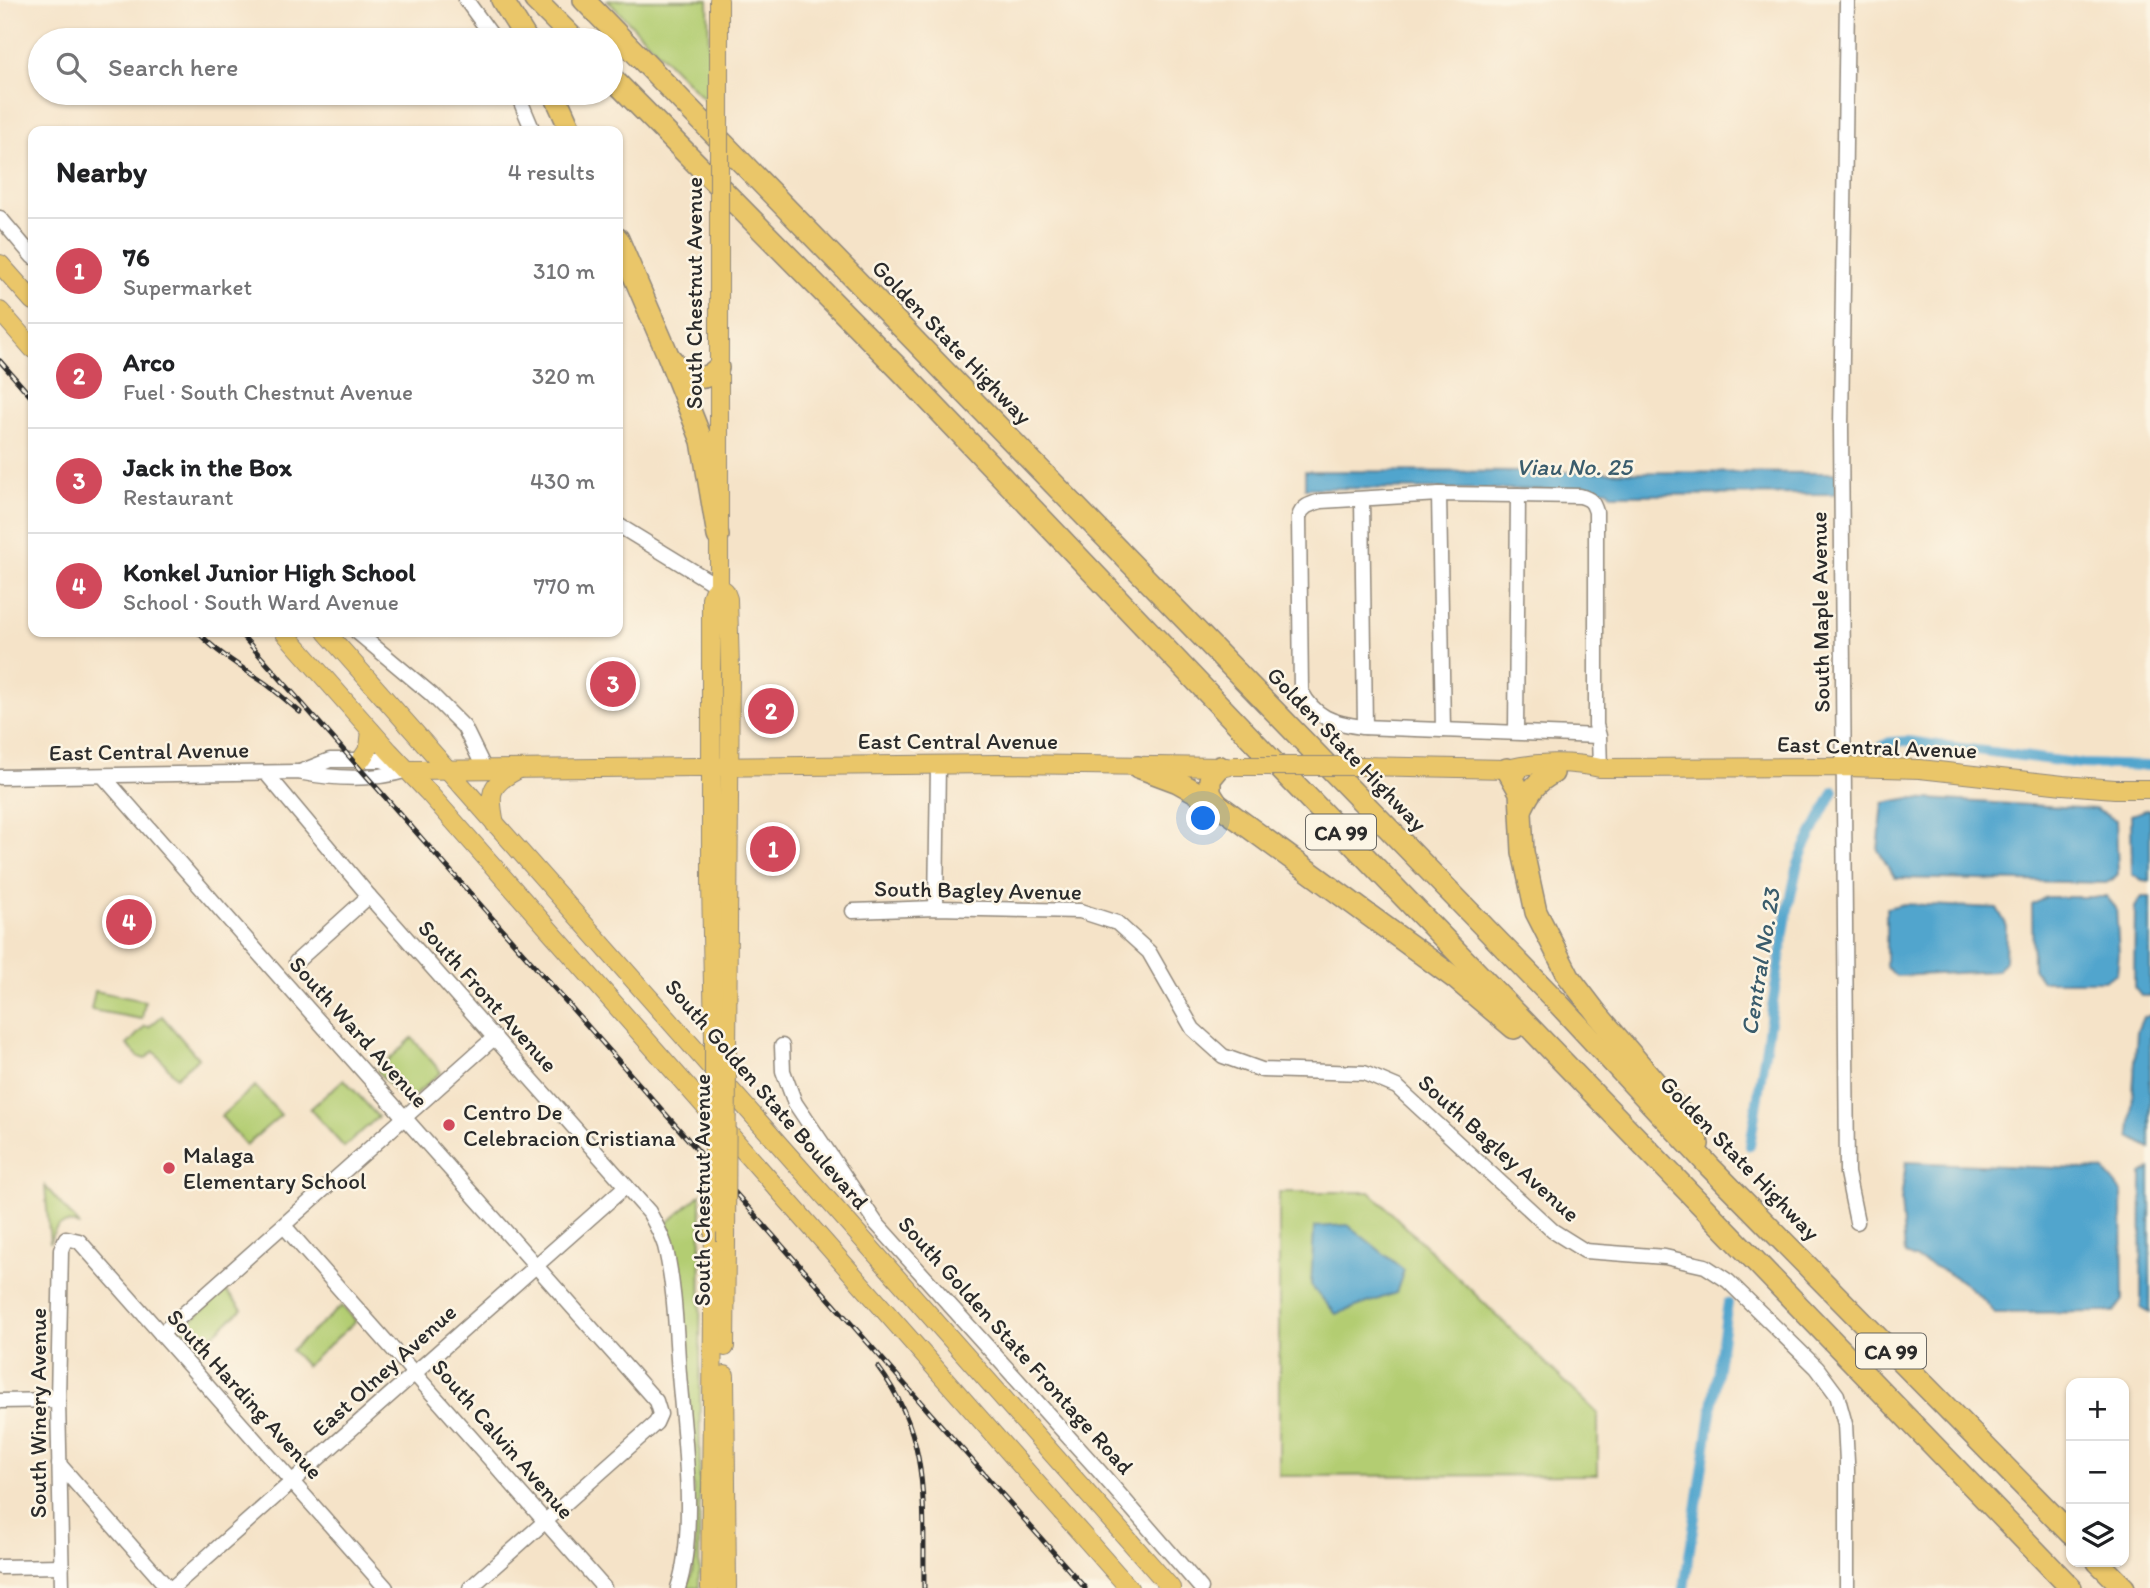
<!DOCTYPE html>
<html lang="en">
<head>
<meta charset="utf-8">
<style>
	:root { --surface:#fff; --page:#f2f2f2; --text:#202124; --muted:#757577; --line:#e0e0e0; --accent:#d1495b }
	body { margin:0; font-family:Itim,sans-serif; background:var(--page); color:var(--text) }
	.controls { position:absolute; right:21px; bottom:21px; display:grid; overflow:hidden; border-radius:14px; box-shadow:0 2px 5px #0004 }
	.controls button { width:63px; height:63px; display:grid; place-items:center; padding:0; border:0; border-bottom:2px solid var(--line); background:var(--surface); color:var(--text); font:35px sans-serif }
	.you { position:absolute; left:1204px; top:819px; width:24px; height:24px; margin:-18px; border:5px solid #fff; border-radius:50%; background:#1a73e8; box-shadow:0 0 0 10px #1a73e833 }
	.badge { display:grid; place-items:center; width:46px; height:46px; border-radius:50%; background:var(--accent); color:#fff; font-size:23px; font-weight:700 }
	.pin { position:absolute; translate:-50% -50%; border:4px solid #fff; box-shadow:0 2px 7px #0006 }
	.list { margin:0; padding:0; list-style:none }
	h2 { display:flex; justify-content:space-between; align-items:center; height:91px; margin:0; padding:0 28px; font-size:30px }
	h2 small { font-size:23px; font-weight:400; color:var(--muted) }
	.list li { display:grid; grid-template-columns:46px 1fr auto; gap:21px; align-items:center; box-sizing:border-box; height:105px; padding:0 28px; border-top:2px solid var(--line) }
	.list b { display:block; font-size:26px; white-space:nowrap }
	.list p { margin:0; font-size:23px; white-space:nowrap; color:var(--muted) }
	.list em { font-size:23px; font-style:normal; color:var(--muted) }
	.icon { flex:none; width:38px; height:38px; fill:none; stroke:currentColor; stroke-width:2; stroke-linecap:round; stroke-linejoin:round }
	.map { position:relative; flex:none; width:2150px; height:1588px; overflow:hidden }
	.search { position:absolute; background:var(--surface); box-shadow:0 2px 5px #0004; left:28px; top:28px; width:595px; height:77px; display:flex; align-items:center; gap:18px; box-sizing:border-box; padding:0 24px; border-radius:38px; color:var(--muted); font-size:26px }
	.panel { position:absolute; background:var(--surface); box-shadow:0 2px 5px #0004; left:28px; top:126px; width:595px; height:511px; border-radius:14px }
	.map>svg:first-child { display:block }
	.green { fill:#b3cd72; stroke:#6f7c4e; stroke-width:2 }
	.water { fill:#51a5cd; stroke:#3e687c; stroke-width:2 }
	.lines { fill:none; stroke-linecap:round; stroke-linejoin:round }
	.canal { stroke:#51a5cd; stroke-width:10 }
	.minor-casing { stroke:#90877a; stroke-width:17 }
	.major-casing { stroke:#90877a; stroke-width:20 }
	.highway-casing { stroke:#90877a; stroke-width:24 }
	.minor { stroke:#fff; stroke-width:14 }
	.major { stroke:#eac669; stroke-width:18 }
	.highway { stroke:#eac669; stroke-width:21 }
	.rail-casing { stroke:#2b2b2b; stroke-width:5 }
	.rail { stroke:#fcf5e5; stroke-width:2.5; stroke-dasharray:8; stroke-linecap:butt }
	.major-bridge-casing { stroke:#90877a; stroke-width:20; stroke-linecap:butt }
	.major-bridge { stroke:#eac669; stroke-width:18 }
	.poi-dot { fill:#d1495b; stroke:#fcf5e5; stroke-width:2.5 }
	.labels { text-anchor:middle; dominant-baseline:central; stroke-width:5; stroke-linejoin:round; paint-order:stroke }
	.shield { fill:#fcf5e5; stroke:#6a6863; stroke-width:2 }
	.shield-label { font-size:21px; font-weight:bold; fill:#2b2b2b }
	.street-label { font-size:23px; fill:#2b2b2b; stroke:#fcf5e5 }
	.poi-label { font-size:23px; fill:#2b2b2b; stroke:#fcf5e5; text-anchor:start }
	.water-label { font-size:24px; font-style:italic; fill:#3a5c6c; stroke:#fcf5e5 }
</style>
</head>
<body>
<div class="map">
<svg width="2150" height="1588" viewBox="0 0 2150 1588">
	<rect width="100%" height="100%" fill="#fcf5e5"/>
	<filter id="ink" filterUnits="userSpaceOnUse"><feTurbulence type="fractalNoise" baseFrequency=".0143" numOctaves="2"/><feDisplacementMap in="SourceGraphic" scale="14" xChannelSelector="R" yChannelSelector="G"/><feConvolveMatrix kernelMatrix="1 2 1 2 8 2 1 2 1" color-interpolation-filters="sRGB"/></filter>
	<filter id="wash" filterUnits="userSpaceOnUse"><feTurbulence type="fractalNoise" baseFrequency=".00686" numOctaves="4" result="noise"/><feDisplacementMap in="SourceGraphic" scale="28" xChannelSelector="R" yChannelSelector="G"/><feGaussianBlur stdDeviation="1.57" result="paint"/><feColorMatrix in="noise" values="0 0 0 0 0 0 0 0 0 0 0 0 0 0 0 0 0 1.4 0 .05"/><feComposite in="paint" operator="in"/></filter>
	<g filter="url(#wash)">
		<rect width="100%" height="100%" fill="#f5e3c8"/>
		<!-- green -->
		<g class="green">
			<polygon points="607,0 708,0 710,105"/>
			<polygon points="95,991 145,1001 142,1019 91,1010"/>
			<polygon points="162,1016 198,1058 176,1077 154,1051 145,1059 139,1057 127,1045 145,1026 149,1027"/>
			<polygon points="412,1038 441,1072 411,1099 402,1099 377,1071"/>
			<polygon points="344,1079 378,1117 344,1147 310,1109"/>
			<polygon points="255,1086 281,1115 246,1145 221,1116"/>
			<path d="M45,1186L80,1226C64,1219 53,1226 50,1243Z"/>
			<polygon points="1279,1192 1370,1192 1598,1414 1598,1475 1279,1476"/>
			<polygon points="701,1194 699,1588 686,1588 692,1573 695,1555 692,1448 678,1258 667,1223"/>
			<polygon points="225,1290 242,1309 192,1354 179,1340 177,1335 180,1330"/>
			<polygon points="342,1306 356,1321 306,1366 291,1350"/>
		</g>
		<!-- water -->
		<g class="water">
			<polygon points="1305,471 1836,473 1836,494 1612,495 1607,490 1305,488"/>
			<polygon points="1910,798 2095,809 2116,820 2118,874 2112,880 2106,883 1895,878 1878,850 1883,803"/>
			<polygon points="2146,810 2150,810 2150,881 2142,880 2132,875 2131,815"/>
			<polygon points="2046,897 2107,897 2116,908 2119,954 2117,973 2104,981 2042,981 2033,968 2032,905"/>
			<polygon points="2142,897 2150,897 2150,996 2141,996 2134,987 2135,907"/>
			<polygon points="1904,904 1997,908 2006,924 2005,961 1997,971 1896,976 1886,967 1886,908"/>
			<polygon points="2150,1015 2150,1148 2130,1137 2137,1031 2143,1017"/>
			<path d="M1906,1162L2104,1170L2122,1193L2123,1300L2114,1312L1995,1313C1968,1279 1944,1270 1905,1254L1901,1200Z"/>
			<polygon points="2150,1169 2150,1313 2141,1308 2142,1174"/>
			<polygon points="1348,1225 1404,1270 1396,1293 1336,1314 1311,1286 1314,1227"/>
		</g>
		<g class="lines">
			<!-- canal -->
			<g class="canal">
				<polyline points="1877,749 1890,742 1908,741 2082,764 2150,766"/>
				<polyline points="1750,1146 1787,914 1798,864 1805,847 1834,791"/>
				<polyline points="1684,1588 1728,1303"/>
			</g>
		</g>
	</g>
	<g filter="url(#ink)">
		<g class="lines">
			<defs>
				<g id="minor">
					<polyline points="466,0 495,40"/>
					<polyline points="1847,0 1841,427 1847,1173 1857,1222"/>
					<polyline points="517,93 533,131"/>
					<polyline points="0,218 33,257"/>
					<polyline points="1439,494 1443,730"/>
					<polyline points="1362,499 1365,727"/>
					<polyline points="618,525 719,587"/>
					<polyline points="357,632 431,694 464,727 485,770"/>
					<polyline points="1516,732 1518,495"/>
					<path d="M1599,736L1362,727C1333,723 1315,718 1301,691L1299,517C1302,506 1311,504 1321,501L1439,494L1580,496C1591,499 1593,502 1596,512V725L1599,736L1600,768"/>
					<polyline points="300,772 330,760 382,760 405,769"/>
					<path d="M266,773L369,896L649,1212C655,1223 661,1233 665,1246C675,1286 676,1333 679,1374C684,1436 697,1530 678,1588"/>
					<path d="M0,777L298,772C335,779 371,781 408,770"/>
					<polyline points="104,777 276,973 656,1401 660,1414 656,1423 470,1588"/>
					<polyline points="936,908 938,765"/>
					<polyline points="853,911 936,908 1080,911 1117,923 1149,952 1193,1029 1223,1056 1262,1070 1364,1073 1397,1087 1553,1231 1585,1251 1665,1257 1705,1266 1728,1281 1817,1368 1837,1395 1845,1424 1847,1462 1847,1588"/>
					<polyline points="296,962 369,896"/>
					<polyline points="782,1046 783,1071 795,1103 876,1223 1100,1472 1201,1588"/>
					<polyline points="284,1226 604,1588"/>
					<polyline points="161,1334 495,1037"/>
					<polyline points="0,1401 58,1400"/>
					<polyline points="59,1464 168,1588"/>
					<polyline points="0,1567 62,1566"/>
					<polyline points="62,1588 58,1400 61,1250 66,1238 79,1241 386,1588"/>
					<polyline points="172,1588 626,1186"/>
				</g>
				<g id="major">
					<polyline points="719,0 719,96"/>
					<polyline points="0,264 33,301"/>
					<polyline points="0,311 33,349"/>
					<polyline points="719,587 725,591 728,599 730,668 727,1053"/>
					<polyline points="284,632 389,751 427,791 1129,1588"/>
					<polyline points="326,632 1171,1588"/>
					<polyline points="361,760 369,748 371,731"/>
					<polyline points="1361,766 1507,769 1518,772"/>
					<path d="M1507,769C1536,762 1571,761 1600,768L1845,767L1920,769L2063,785L2115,789H2150"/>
					<polyline points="408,770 999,764 1227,767"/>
					<path d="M495,824C489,794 488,785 517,770"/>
					<polyline points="714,1038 711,882 711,598 713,592 719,587 719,226"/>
					<polyline points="725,1347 726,1242"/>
					<polyline points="725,1375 727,1588"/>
					<polyline points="710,1588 714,1224"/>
				</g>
				<g id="highway">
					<polyline points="502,0 527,40"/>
					<polyline points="535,0 575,40"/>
					<polyline points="584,0 1555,1000 1710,1167 2071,1534"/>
					<polyline points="611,77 903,373 1262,750 2071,1588"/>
					<polyline points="554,93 571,131"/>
					<polyline points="618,239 668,355 702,441 718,536"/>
					<path d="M671,359C683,376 701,386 718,368"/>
					<polyline points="1138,767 1178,782 1217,804 1456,979 1514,1028"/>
					<polyline points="1507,769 1520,792 1523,852 1536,912 1569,977 1598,1015 1683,1115 1698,1144"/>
					<polyline points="1217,804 1210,793 1210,779 1220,767"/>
					<path d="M1522,808C1530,791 1536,782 1553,773"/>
					<polyline points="2098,1562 2124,1588"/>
				</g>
			</defs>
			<!-- minor casing -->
			<use href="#minor" class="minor-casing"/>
			<!-- major casing -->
			<use href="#major" class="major-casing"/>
			<!-- highway casing -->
			<use href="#highway" class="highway-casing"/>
			<!-- minor -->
			<use href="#minor" class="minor"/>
			<!-- major -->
			<use href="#major" class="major"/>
			<!-- highway -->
			<use href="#highway" class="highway"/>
			<defs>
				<g id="rail">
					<polyline points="0,361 33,399"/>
					<path d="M198,632C217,653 241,667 265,683C277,692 288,702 300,712"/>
					<polyline points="239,632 1085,1588"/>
					<path d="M878,1367C931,1437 923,1505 924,1588"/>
				</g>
			</defs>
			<!-- rail casing -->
			<use href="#rail" class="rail-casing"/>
			<!-- rail -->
			<use href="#rail" class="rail"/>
			<defs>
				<g id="major-bridge">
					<polyline points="719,226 719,96"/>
					<polyline points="1234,766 1361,766"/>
					<polyline points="714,1038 714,1224"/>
					<polyline points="726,1242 727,1053"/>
				</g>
			</defs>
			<!-- major-bridge casing -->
			<use href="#major-bridge" class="major-bridge-casing"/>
			<!-- major-bridge -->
			<use href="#major-bridge" class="major-bridge"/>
		</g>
	</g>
	<!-- markers -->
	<g class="poi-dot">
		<circle cx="449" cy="1125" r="7"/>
		<circle cx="169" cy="1168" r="7"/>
	</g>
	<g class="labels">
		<!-- shield labels -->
		<g class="shield">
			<rect x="1306" y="814.5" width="70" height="35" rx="5"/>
			<rect x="1856" y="1333.5" width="70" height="35" rx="5"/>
		</g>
		<g class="shield-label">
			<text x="1341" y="832">CA 99</text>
			<text x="1891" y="1351">CA 99</text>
		</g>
		<!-- street labels -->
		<g class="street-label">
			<text transform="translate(694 293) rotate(-90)">South Chestnut Avenue</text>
			<text transform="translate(952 342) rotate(46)">Golden State Highway</text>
			<text transform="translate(1820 612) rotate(-91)">South Maple Avenue</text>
			<text x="958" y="741">East Central Avenue</text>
			<text transform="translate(1877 747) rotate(2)">East Central Avenue</text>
			<text transform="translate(1347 749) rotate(46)">Golden State Highway</text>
			<text transform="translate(149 751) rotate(-1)">East Central Avenue</text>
			<text transform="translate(978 890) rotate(1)">South Bagley Avenue</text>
			<text transform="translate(488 996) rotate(48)">South Front Avenue</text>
			<text transform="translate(359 1032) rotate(48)">South Ward Avenue</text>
			<text transform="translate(767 1094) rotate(49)">South Golden State Boulevard</text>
			<text transform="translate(1499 1148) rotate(42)">South Bagley Avenue</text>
			<text transform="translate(1740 1158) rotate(46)">Golden State Highway</text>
			<text transform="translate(702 1190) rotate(-90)">South Chestnut Avenue</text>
			<text transform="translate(1016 1345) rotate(48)">South Golden State Frontage Road</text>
			<text transform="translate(384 1370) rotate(-42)">East Olney Avenue</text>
			<text transform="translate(245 1394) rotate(48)">South Harding Avenue</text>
			<text transform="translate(38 1413) rotate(-90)">South Winery Avenue</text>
			<text transform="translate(503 1439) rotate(49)">South Calvin Avenue</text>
		</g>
		<!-- poi labels -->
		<g class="poi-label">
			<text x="463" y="1112">Centro De<tspan x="463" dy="26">Celebracion Cristiana</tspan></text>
			<text x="183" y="1155">Malaga<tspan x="183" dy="26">Elementary School</tspan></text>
		</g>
		<!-- water labels -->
		<g class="water-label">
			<text x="1574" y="466">Viau No. 25</text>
			<text transform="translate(1760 962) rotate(-81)">Central No. 23</text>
		</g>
	</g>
</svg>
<div class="controls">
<button>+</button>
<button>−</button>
<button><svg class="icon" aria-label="layers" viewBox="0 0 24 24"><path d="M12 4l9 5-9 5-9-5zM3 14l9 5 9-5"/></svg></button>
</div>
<div class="you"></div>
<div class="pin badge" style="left:773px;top:849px">1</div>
<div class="pin badge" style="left:771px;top:711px">2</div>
<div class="pin badge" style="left:613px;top:684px">3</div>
<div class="pin badge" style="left:129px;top:922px">4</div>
<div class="search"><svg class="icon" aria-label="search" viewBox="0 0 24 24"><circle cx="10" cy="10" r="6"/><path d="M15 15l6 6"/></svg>Search here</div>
<section class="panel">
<h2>Nearby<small>4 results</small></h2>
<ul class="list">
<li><span class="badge">1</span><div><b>76</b><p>Supermarket</p></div><em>310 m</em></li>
<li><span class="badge">2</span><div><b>Arco</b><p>Fuel · South Chestnut Avenue</p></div><em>320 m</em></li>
<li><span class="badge">3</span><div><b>Jack in the Box</b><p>Restaurant</p></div><em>430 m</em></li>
<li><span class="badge">4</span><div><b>Konkel Junior High School</b><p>School · South Ward Avenue</p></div><em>770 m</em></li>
</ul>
</section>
</div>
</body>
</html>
